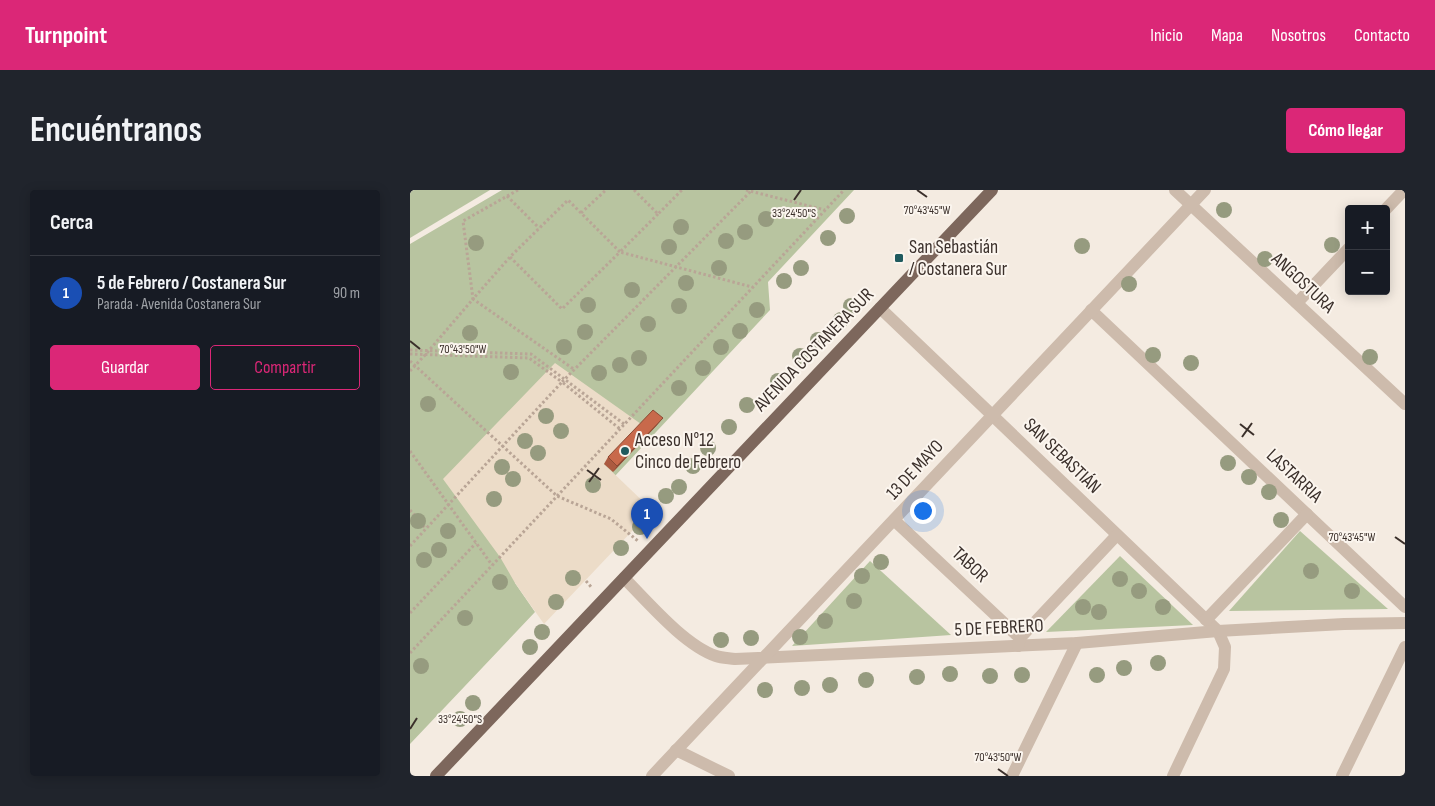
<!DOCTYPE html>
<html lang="es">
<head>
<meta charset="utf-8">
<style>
	:root { --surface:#171b24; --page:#20242c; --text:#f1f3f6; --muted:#9ea1a6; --line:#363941; --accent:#db2777 }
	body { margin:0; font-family:"Sofia Sans Condensed",sans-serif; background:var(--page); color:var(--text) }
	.controls { position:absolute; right:15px; top:15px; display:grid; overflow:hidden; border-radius:5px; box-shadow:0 2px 12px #0003 }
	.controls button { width:45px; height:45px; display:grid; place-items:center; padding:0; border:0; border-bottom:1px solid var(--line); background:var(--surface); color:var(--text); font:25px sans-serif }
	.you { position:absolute; left:512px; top:320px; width:18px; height:18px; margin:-12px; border:4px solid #fff; border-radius:50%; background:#1a73e8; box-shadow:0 0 0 8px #1a73e833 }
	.badge { display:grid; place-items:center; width:32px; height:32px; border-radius:50%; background:var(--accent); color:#fff; font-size:16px; font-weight:700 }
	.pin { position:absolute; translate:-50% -41px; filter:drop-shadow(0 1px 2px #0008) }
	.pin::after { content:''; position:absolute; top:26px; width:18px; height:15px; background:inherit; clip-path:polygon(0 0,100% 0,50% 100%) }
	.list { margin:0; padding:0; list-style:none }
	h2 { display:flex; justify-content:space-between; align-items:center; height:65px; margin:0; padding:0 20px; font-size:21px }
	h2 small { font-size:16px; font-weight:400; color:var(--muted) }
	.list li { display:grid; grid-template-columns:32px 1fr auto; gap:15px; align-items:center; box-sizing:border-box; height:75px; padding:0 20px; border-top:1px solid var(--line) }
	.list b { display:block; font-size:19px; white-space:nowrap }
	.list p { margin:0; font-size:16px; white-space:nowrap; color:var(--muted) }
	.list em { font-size:16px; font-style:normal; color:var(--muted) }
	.actions { display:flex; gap:10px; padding:15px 20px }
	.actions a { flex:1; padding:11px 0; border:1px solid var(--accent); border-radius:5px; text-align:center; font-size:18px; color:var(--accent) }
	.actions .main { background:var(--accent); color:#fff }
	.map { position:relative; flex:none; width:995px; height:586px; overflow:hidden; border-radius:5px }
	header { display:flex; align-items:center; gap:30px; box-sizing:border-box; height:70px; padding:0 25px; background:var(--accent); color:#fff }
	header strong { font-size:24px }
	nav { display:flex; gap:28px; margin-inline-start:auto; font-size:18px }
	.intro { display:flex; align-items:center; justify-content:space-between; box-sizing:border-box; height:120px; padding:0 30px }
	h1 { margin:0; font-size:35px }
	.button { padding:12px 22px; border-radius:5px; background:var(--accent); color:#fff; font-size:18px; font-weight:700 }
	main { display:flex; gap:30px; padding:0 30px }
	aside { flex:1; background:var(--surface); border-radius:5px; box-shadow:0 2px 12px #0003 }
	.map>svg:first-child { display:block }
	.green { fill:#b8c4a0 }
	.plaza { fill:#ecdcc8 }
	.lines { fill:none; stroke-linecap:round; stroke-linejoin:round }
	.path { stroke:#b9a596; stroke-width:3; stroke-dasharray:2.5 2.5; stroke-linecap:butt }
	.minor { stroke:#cdbbac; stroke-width:12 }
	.major { stroke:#7d675c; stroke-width:12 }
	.tree { fill:#969b7f }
	.wall { fill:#ac5a40 }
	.shaded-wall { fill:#8c4a34 }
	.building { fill:#c8694b; stroke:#8c4a34 }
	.ticks { fill:none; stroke:#3b302b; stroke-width:2 }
	.poi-dot { fill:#1f5a5e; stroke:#fbf5ee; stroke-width:2 }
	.labels { text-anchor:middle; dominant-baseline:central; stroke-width:4; stroke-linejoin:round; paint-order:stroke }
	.poi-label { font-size:19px; fill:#3b302b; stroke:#fbf5ee; text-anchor:start }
	.street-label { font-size:19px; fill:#3b302b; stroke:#fbf5ee }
	.ticks-label { font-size:12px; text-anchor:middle; fill:#3b302b; stroke:#fbf5ee; stroke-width:4; stroke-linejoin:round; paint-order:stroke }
</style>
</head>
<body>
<header>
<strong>Turnpoint</strong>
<nav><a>Inicio</a><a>Mapa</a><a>Nosotros</a><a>Contacto</a></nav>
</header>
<div class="intro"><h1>Encuéntranos</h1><a class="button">Cómo llegar</a></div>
<main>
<aside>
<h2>Cerca<small></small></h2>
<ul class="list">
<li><span class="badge" style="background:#1a4fb4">1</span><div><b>5 de Febrero / Costanera Sur</b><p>Parada · Avenida Costanera Sur</p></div><em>90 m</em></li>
</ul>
<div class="actions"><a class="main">Guardar</a><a>Compartir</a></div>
</aside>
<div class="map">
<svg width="995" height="586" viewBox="0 0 995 586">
	<rect width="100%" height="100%" fill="#f4ebe1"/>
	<!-- green -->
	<g class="green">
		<polygon points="0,0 80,0 0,48"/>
		<polygon points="92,0 444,0 358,92 360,120 105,393 125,422 0,554 0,54"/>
		<polygon points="890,341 978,419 819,421"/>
		<polygon points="710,366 783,435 636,442"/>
		<polygon points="460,371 541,445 382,456"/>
	</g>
	<!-- plaza -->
	<polygon class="plaza" points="145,173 231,234 194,274 242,320 134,434 105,393 90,367 33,289"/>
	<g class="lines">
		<!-- path -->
		<g class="path">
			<polyline points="224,0 248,24 272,0"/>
			<polyline points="336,0 415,20"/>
			<polyline points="97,6 129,38"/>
			<polyline points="171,23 196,0"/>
			<polyline points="248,24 210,62 342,97"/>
			<polyline points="100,67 152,119 210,62 158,10 100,67 63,109 165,180"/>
			<polyline points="0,160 121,164 214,234"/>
			<polyline points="0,164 119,168 152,192 342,0"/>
			<polyline points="0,171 147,306 201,329 228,351"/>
			<polyline points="0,181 16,164 63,109 53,31 108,0"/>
			<polyline points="0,261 82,375"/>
			<polyline points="0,320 16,339"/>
			<polyline points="0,356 152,192 210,239"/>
			<polyline points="176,391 182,398"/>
			<polyline points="0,423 66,353"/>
			<polyline points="0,463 434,0"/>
		</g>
		<!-- minor -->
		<g class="minor">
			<polyline points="765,0 995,214"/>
			<polyline points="976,19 994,0"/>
			<polyline points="887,113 939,58"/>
			<polyline points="470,118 808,441 815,457 814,479 763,586"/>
			<polyline points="681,120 995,417"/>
			<polyline points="484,330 610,448"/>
			<path d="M214,388C238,412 274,455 306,466C312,468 319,468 325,469L667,453L808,441L934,434L995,433"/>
			<polyline points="796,430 897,324"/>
			<polyline points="608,456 610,448 707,345"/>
			<polyline points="266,560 319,586"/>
			<polyline points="242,586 795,0"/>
			<polyline points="602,586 667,453"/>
			<polyline points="932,586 995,457"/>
		</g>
		<!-- major -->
		<polyline class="major" points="26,586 582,0"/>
	</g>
	<!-- trees -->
	<g class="tree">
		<circle cx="814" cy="20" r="8"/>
		<circle cx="437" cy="26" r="8"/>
		<circle cx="356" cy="29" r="8"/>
		<circle cx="271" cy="37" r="8"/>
		<circle cx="335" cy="42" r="8"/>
		<circle cx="418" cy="48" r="8"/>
		<circle cx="316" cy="51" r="8"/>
		<circle cx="66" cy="53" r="8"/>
		<circle cx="922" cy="55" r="8"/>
		<circle cx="672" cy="56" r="8"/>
		<circle cx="259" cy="57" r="8"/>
		<circle cx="855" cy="69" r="8"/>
		<circle cx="309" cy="78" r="8"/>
		<circle cx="391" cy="78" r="8"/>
		<circle cx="374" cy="91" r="8"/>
		<circle cx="276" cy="93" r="8"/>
		<circle cx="719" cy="94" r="8"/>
		<circle cx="222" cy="100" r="8"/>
		<circle cx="178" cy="115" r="8"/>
		<circle cx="269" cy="116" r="8"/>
		<circle cx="441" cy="116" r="8"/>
		<circle cx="347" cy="120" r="8"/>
		<circle cx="431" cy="130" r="8"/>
		<circle cx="238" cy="134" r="8"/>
		<circle cx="330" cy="141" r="8"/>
		<circle cx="175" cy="142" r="8"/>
		<circle cx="60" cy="143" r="8"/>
		<circle cx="408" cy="150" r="8"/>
		<circle cx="154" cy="157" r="8"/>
		<circle cx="311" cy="157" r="8"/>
		<circle cx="743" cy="165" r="8"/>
		<circle cx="390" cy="166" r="8"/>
		<circle cx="960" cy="167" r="8"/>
		<circle cx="229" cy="168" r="8"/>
		<circle cx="781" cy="173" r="8"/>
		<circle cx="210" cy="175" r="8"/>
		<circle cx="293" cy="178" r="8"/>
		<circle cx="101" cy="182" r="8"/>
		<circle cx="189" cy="183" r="8"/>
		<circle cx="368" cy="191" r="8"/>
		<circle cx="269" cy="198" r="8"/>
		<circle cx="18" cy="214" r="8"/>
		<circle cx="337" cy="215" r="8"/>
		<circle cx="136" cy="226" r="8"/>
		<circle cx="319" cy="237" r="8"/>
		<circle cx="151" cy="241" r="8"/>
		<circle cx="115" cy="251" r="8"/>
		<circle cx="298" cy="258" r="8"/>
		<circle cx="128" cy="263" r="8"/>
		<circle cx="818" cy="273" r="8"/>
		<circle cx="283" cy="276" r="8"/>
		<circle cx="92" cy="277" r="8"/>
		<circle cx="839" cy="287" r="8"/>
		<circle cx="103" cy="289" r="8"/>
		<circle cx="183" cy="295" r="8"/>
		<circle cx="269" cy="297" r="8"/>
		<circle cx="859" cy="302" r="8"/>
		<circle cx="256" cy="306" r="8"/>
		<circle cx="84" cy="309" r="8"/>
		<circle cx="240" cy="323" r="8"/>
		<circle cx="871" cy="330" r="8"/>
		<circle cx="8" cy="331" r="8"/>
		<circle cx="230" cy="337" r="8"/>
		<circle cx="38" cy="341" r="8"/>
		<circle cx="211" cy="358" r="8"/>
		<circle cx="29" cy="360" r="8"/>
		<circle cx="14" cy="370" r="8"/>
		<circle cx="471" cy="372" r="8"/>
		<circle cx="901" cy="381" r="8"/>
		<circle cx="452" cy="386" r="8"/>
		<circle cx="163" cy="388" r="8"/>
		<circle cx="710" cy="389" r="8"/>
		<circle cx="90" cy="392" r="8"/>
		<circle cx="729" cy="401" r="8"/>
		<circle cx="942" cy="401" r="8"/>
		<circle cx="444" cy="411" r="8"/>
		<circle cx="146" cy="412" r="8"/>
		<circle cx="673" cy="417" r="8"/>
		<circle cx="753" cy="417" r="8"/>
		<circle cx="689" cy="422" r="8"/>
		<circle cx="55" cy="428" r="8"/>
		<circle cx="415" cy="431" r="8"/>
		<circle cx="132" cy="442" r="8"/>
		<circle cx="390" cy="447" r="8"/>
		<circle cx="341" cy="448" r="8"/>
		<circle cx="311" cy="450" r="8"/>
		<circle cx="120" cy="457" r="8"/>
		<circle cx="748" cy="473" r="8"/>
		<circle cx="11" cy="476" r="8"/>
		<circle cx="714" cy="478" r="8"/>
		<circle cx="540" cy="484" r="8"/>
		<circle cx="612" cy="485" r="8"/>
		<circle cx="687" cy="485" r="8"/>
		<circle cx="580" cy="486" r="8"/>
		<circle cx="507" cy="487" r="8"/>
		<circle cx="456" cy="490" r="8"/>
		<circle cx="420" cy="495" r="8"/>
		<circle cx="392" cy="498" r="8"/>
		<circle cx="355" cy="500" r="8"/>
		<circle cx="63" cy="513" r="8"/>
		<circle cx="50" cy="529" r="8"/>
	</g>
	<!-- wall -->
	<polygon class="wall" points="248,234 203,282 194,274 198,267"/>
	<!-- shaded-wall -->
	<polygon class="shaded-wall" points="253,228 248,234 203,282 207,276"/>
	<!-- building -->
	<polygon class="building" points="243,220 253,228 207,276 198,267"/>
	<!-- ticks -->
	<path class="ticks" d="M507,0L517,7M384,10L391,0M0,151L10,159M830,234L844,245M832,247L842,233M177,280L191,290M179,292L189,278M985,347L995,354M0,539L7,528M588,579L598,586"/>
	<!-- markers -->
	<g class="poi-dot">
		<rect x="484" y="63" width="10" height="10" rx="2.5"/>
		<circle cx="215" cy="261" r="5"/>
	</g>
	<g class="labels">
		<!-- poi labels -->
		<g class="poi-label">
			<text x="499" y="57">San Sebastián<tspan x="499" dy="22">/ Costanera Sur</tspan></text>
			<text x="225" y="250">Acceso N°12<tspan x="225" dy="22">Cinco de Febrero</tspan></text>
		</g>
		<!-- street labels -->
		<g class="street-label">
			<text transform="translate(893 93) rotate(43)">ANGOSTURA</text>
			<text transform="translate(404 160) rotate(-46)">AVENIDA COSTANERA SUR</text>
			<text transform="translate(652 266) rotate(44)">SAN SEBASTIÁN</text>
			<text transform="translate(505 280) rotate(-47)">13 DE MAYO</text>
			<text transform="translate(884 286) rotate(43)">LASTARRIA</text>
			<text transform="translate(560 375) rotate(43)">TABOR</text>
			<text transform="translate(589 438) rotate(-3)">5 DE FEBRERO</text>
		</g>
	</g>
	<g class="ticks-label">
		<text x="517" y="24">70°43'45"W</text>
		<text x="384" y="27">33°24'50"S</text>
		<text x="53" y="163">70°43'50"W</text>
		<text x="942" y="351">70°43'45"W</text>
		<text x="50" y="533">33°24'50"S</text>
		<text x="588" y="571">70°43'50"W</text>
	</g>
</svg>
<div class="controls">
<button>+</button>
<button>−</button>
</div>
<div class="you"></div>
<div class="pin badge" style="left:237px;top:349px;background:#1a4fb4">1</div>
</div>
</main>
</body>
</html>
